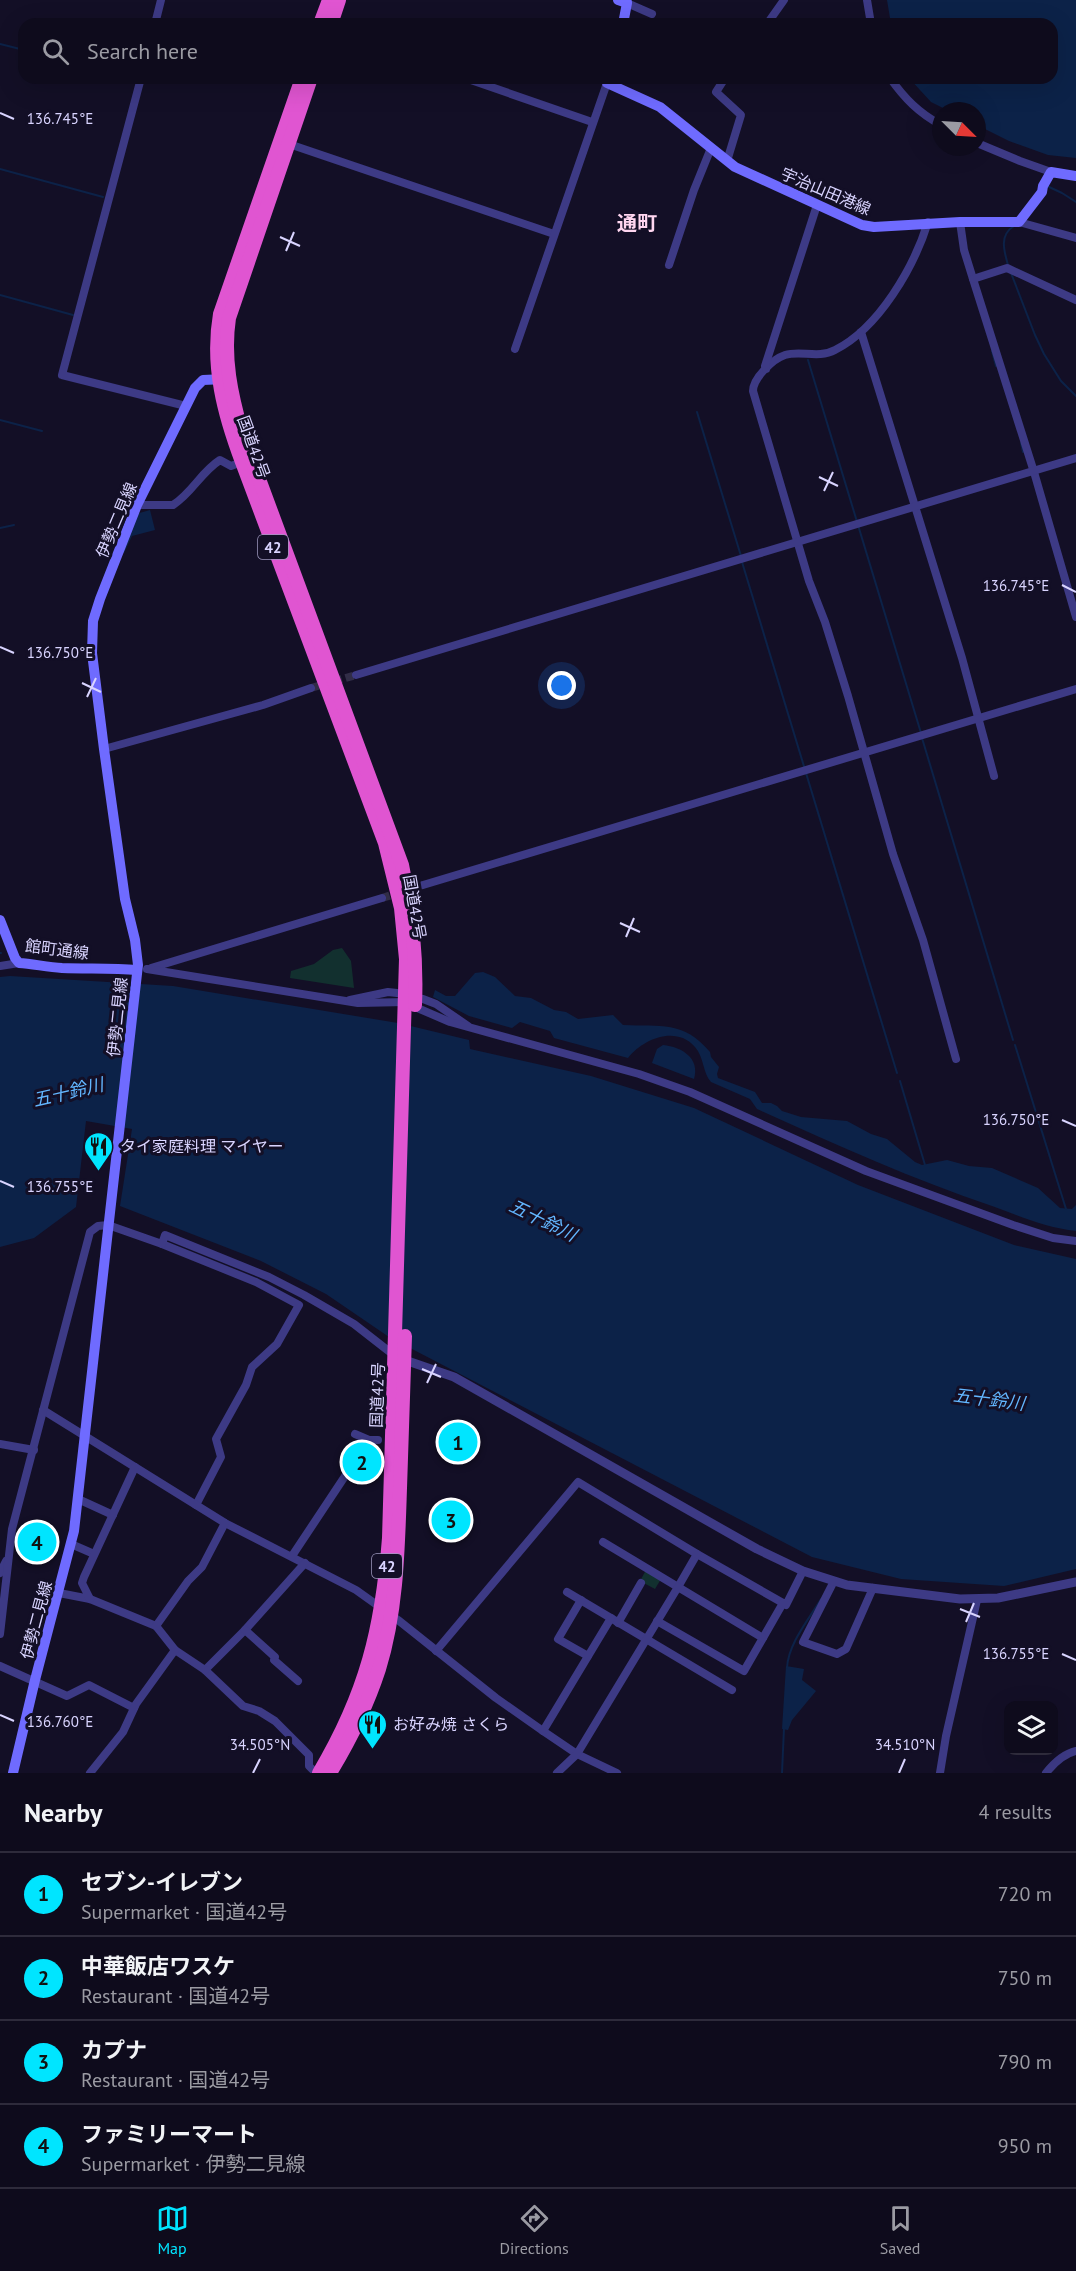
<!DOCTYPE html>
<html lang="en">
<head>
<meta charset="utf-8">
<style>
	:root { --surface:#0e0b1c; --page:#1c1929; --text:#f1f3f6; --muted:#9b9ba3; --line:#2e2b3b; --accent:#00e5ff }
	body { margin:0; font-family:"PT Sans","Noto Sans JP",sans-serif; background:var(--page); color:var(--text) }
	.controls { position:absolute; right:18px; bottom:18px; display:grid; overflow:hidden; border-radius:12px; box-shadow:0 6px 24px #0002 }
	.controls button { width:54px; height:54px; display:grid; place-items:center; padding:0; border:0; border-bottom:2px solid var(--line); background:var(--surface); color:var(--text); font:30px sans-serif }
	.compass { position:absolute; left:932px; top:102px; width:54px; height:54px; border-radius:50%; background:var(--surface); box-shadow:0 6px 24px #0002; rotate:114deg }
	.you { position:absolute; left:562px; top:686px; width:21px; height:21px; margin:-15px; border:4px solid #fff; border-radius:50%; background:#1a73e8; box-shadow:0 0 0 9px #1a73e833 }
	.badge { display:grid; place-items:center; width:39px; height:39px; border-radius:50%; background:var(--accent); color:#111; font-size:20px; font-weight:700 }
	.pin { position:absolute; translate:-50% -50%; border:3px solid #fff; box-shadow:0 2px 6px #0006 }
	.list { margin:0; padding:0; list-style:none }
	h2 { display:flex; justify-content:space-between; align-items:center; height:78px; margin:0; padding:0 24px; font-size:26px }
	h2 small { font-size:20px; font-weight:400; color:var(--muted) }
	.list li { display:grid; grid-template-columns:39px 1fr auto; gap:18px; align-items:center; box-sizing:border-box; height:84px; padding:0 24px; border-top:2px solid var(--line) }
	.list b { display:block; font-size:22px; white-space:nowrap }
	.list p { margin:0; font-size:20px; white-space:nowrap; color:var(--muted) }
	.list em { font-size:20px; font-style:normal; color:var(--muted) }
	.icon { flex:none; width:33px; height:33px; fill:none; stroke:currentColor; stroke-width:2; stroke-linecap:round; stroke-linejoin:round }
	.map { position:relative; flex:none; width:1076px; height:1773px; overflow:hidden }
	.search { position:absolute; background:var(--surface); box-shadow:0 6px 24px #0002; left:18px; right:18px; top:18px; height:66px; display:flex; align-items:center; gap:15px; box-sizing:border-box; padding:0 21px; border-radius:18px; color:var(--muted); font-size:22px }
	.sheet { height:414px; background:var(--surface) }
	nav { display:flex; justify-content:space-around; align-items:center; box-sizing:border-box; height:84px; border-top:2px solid var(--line); background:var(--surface); font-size:16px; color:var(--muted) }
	nav a { display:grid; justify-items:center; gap:3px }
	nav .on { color:var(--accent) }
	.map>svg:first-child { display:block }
	.green { fill:#12302f }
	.water { fill:#0c2248 }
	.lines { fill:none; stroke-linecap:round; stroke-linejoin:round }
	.stream { stroke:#0c2248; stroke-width:2 }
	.minor-tunnel { stroke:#312d47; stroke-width:8; stroke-dasharray:8 4; stroke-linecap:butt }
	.minor { stroke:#3d3a85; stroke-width:8 }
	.tertiary { stroke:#3d3a85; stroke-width:9 }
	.secondary { stroke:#6f6bff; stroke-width:10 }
	.trunk { stroke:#e055d1; stroke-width:14 }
	.ticks { fill:none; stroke:#d9d4ff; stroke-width:2 }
	.labels { text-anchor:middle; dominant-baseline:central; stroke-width:6; stroke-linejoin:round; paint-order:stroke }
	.shield { fill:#130f26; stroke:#9e99be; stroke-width:1.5 }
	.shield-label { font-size:15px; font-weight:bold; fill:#d9d4ff }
	.street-label { font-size:16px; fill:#d9d4ff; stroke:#130f26 }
	.poi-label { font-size:16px; fill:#d9d4ff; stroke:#130f26; text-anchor:start }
	.water-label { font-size:18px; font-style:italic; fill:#62b6ff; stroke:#130f26 }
	.quarter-label { font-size:20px; font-weight:bold; fill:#ffd6f0; stroke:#130f26 }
	.ticks-label { font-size:15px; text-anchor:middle; fill:#d9d4ff; stroke:#130f26; stroke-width:6; stroke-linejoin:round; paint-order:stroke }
</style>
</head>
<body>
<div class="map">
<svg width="1076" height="1773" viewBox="0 0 1076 1773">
	<rect width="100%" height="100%" fill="#130f26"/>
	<!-- green -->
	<g class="green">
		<polygon points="342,948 351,961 354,988 290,978 291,971 314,964 333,950"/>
		<polygon points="646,1570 661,1579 655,1589 640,1581"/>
	</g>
	<!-- water -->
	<g class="water">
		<polygon points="887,0 1076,0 1076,158 1048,155 1009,141 977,125 977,111 949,111 931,102 909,78 1052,78 1052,24 891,24"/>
		<polygon points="150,510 155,530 132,536 124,553 120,552 136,514"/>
		<path d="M483,972L495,977L515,996L531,998L554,1010L566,1012L578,1019L613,1015L623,1025C661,1027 683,1020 710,1052L711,1057L719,1067L717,1074L718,1078L755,1092L762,1103H771L777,1106L782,1111L801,1117L847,1121L871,1134L887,1139L915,1162L922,1165L947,1160L969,1166L992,1168L1038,1188L1060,1208L1072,1209L1076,1205V1231C1047,1228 1019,1216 992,1206C912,1179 834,1144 757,1109L750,1099L711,1082C703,1074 704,1057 695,1047C676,1025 643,1039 628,1058L554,1038L550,1031L520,1022L512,1028L469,1016L433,997L435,990L446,996H455L475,973Z"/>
		<polygon points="10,976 173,986 398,1023 469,1040 470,1049 591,1076 694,1108 858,1185 1014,1245 1076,1259 1076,1569 1004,1586 901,1579 812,1557 389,1337 326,1294 261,1261 120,1206 132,1129 86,1121 76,1207 34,1238 0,1247 0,977"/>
		<path d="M663,1045C682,1047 700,1058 694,1079L652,1063L657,1049Z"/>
		<polygon points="786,1666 804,1669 802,1680 816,1691 792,1720 788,1730 782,1729"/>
	</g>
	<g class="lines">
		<!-- stream -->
		<g class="stream">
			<polyline points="0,44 24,50"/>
			<polyline points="127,78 133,80"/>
			<polyline points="0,169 103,197"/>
			<polyline points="1047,186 1062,193 1076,202"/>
			<path d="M1008,265C1004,251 999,235 1014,226"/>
			<polyline points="1011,273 1035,335 1044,354 1061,381 1076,396"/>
			<polyline points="0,295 73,315"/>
			<polyline points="992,351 996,366"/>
			<polyline points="808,360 921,733"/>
			<polyline points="697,412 741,556"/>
			<polyline points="0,420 42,431"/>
			<polyline points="1021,443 1023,452"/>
			<polyline points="0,528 14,525"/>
			<polyline points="742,562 897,1073"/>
			<polyline points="922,738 1013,1040"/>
			<polyline points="0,953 1,953"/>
			<polyline points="1015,1045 1066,1209"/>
			<polyline points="900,1081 925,1165"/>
			<path d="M787,1668C788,1644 809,1619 821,1599"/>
			<polyline points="782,1773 784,1728"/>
		</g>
		<!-- minor-tunnel -->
		<g class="minor-tunnel">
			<polyline points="311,688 356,675"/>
			<polyline points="382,898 423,885"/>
		</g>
		<!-- minor -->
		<g class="minor">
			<polyline points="628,0 627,3 652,14"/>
			<polyline points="867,0 871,24"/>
			<polyline points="155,24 161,0"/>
			<polyline points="767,24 784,0"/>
			<polyline points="141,78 62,375 186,406"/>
			<polyline points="465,78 592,122"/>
			<polyline points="725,78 716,92 741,115 727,161"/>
			<path d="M890,78C905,99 919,113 941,125"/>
			<polyline points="977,143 1020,161 1051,172"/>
			<polyline points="289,144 554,234"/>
			<path d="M928,222C914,267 879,328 835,350C818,359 801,350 785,355C773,359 753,378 753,391L809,581L825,622L848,696L893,854L923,940L956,1059"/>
			<polyline points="960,222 964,250 973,279 1034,472 1076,617"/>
			<polyline points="1019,222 1076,238"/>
			<polyline points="669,265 694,190 711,148"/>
			<polyline points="973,279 1007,268 1076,300"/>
			<polyline points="861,332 962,658 994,776"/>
			<polyline points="515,349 607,83"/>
			<polyline points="766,369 765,366 817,205"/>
			<path d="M137,505H173C192,493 201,472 220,460L231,466L242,462"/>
			<polyline points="356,675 1076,458"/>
			<polyline points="104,749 263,705 311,688"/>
			<polyline points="423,885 1076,689"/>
			<polyline points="0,966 19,963"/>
			<polyline points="151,968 382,898"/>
			<polyline points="147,969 358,1003 406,1002"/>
			<polyline points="423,999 436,1004 468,1026"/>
			<polyline points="350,1000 388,992 397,993"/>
			<polyline points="415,1007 450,1022 639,1074 690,1092 866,1171 1013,1225 1053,1238 1076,1241"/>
			<polyline points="162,1244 256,1282 299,1305 277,1344 252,1367 246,1385 216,1439 221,1457 196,1505"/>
			<polyline points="43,1410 225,1523 356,1590 398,1620 496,1698 543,1731 577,1754 617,1773"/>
			<polyline points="355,1434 369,1440"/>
			<polyline points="0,1444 34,1450"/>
			<polyline points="78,1499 113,1515"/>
			<polyline points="603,1542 678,1587 697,1554 783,1603"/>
			<polyline points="71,1544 94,1554"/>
			<polyline points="292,1556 369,1440 378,1440"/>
			<polyline points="305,1563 245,1630 205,1670 243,1706 259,1711 275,1721 309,1755 309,1766 316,1773"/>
			<polyline points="0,1573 6,1561"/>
			<polyline points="834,1581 803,1642 837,1654 846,1649 873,1588"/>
			<polyline points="567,1592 732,1690"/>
			<polyline points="59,1593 90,1599 156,1626"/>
			<polyline points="90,1599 82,1583 84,1577 135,1467"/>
			<polyline points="581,1600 558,1639 588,1656"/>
			<polyline points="657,1621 744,1671 783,1603 786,1605 803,1571"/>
			<polyline points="618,1623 641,1583"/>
			<polyline points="245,1630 275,1657 274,1660 298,1681"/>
			<polyline points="0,1634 12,1529 90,1232 98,1226 108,1225 162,1244 165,1235 269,1277 304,1295 354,1324 395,1356"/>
			<polyline points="175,1650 205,1670"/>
			<polyline points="436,1651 578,1482 697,1554"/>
			<polyline points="0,1666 67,1696 89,1685 134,1708"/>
			<polyline points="543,1731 611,1618"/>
			<polyline points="90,1773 123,1732 136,1704 175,1650 156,1626 188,1581 202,1567 225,1523"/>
			<polyline points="557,1773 577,1754 678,1587 763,1638"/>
			<polyline points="940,1773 946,1736 977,1600"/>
			<path d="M1046,1773C1054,1763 1063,1754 1076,1751"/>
		</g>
		<!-- tertiary -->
		<polyline class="tertiary" points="399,1358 454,1377 757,1549 803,1571 847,1585 960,1599 998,1598 1076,1582"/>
		<!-- secondary -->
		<g class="secondary">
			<polyline points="618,0 627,3 623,24"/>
			<polyline points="608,78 607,83 660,107 735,167 862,225 874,227 960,222 1019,222 1042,192 1043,186 1051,172 1076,176"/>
			<path d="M0,920L15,958L19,963C33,964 47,967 62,968C87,969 112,968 137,970"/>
			<polyline points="13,1773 35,1680 74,1531 138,965 135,940 125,899 104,749 92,653 93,621 100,599 137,505 195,388 203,380 225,379"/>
		</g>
		<!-- trunk -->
		<g class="trunk">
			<polyline points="320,24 329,0"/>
			<polyline points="331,24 339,0"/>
			<path d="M302,78L220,314C211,366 224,414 242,462L385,843L401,908L406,959L389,1538C382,1629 366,1694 319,1773"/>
			<path d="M311,78L229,318C223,358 231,394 242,433L402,865C412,914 417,955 415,1005"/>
			<path d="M330,1773C350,1740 367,1706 379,1669C397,1611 398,1548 400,1488C402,1437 403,1387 405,1336"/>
		</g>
	</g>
	<!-- ticks -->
	<path class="ticks" d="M0,113L14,119M280,237L300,246M286,251L294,232M819,477L838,486M824,491L833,472M1062,585L1076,592M0,647L14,653M82,683L101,692M87,697L96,678M620,923L640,932M626,937L634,918M1062,1120L1076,1126M0,1181L14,1187M422,1369L441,1377M427,1383L436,1364M960,1609L980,1617M966,1622L974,1603M1062,1654L1076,1660M0,1715L14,1721M253,1773L260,1759M899,1773L905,1759"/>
	<!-- icons -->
	<defs>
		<symbol id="restaurant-pin" viewBox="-11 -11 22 30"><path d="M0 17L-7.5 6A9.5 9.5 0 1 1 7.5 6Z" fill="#00e5ff" stroke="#130f26"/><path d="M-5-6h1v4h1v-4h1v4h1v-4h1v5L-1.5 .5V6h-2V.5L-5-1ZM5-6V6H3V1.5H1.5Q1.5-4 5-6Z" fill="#111"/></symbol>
	</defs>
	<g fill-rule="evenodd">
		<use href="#restaurant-pin" x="82" y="1130" width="33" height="45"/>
		<use href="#restaurant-pin" x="356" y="1708" width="33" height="45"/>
	</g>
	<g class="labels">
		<!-- shield labels -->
		<g class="shield">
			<rect x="258" y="535" width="30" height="24" rx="4.5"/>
			<rect x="372" y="1554" width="30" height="24" rx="4.5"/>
		</g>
		<g class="shield-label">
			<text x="273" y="547">42</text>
			<text x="387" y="1566">42</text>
		</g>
		<!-- street labels -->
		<g class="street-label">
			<text transform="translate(826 191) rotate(23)">宇治山田港線</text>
			<text transform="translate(254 447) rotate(70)">国道42号</text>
			<text transform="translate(116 520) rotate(-67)">伊勢二見線</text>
			<text transform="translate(415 907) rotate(80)">国道42号</text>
			<text transform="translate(57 949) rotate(7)">館町通線</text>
			<text transform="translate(117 1017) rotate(-84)">伊勢二見線</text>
			<text transform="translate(377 1395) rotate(-88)">国道42号</text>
			<text transform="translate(36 1620) rotate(-75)">伊勢二見線</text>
		</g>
		<!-- poi labels -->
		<g class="poi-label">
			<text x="120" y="1146">タイ家庭料理 マイヤー</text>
			<text x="393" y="1724">お好み焼 さくら</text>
		</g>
		<!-- water labels -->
		<g class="water-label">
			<text transform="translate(68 1092) rotate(-13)">五十鈴川</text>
			<text transform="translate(543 1220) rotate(26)">五十鈴川</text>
			<text transform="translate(989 1399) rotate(7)">五十鈴川</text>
		</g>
		<!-- quarter labels -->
		<g class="quarter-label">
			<text x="637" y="223">通町</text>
		</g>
	</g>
	<g class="ticks-label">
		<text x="60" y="124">136.745°E</text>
		<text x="1016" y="591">136.745°E</text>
		<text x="60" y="658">136.750°E</text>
		<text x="1016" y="1125">136.750°E</text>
		<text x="60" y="1192">136.755°E</text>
		<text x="1016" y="1659">136.755°E</text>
		<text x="60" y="1727">136.760°E</text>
		<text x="260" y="1750">34.505°N</text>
		<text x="905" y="1750">34.510°N</text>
	</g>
</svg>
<div class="controls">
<button><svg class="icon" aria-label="layers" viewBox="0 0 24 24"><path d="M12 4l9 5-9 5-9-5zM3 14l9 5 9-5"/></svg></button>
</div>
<svg class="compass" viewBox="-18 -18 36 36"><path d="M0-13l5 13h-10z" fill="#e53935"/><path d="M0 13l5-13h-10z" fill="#9b9ba3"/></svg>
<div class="you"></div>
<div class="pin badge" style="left:458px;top:1442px">1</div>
<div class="pin badge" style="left:362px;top:1462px">2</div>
<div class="pin badge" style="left:451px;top:1520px">3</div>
<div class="pin badge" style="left:37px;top:1542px">4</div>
<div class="search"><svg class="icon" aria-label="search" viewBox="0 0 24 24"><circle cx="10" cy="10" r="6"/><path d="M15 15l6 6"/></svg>Search here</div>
</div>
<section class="sheet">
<h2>Nearby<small>4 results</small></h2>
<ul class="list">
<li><span class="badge">1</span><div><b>セブン-イレブン</b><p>Supermarket · 国道42号</p></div><em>720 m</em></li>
<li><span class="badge">2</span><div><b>中華飯店ワスケ</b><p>Restaurant · 国道42号</p></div><em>750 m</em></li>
<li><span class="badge">3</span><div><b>カプナ</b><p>Restaurant · 国道42号</p></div><em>790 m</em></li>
<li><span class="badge">4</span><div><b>ファミリーマート</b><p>Supermarket · 伊勢二見線</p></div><em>950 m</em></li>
</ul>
</section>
<nav>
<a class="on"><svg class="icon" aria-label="map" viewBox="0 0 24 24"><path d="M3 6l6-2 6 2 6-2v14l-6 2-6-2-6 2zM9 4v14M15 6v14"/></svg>Map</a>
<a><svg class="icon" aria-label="directions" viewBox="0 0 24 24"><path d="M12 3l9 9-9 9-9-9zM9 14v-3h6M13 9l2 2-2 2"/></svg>Directions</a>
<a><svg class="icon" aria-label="saved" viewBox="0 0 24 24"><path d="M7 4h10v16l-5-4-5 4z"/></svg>Saved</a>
</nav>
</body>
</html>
